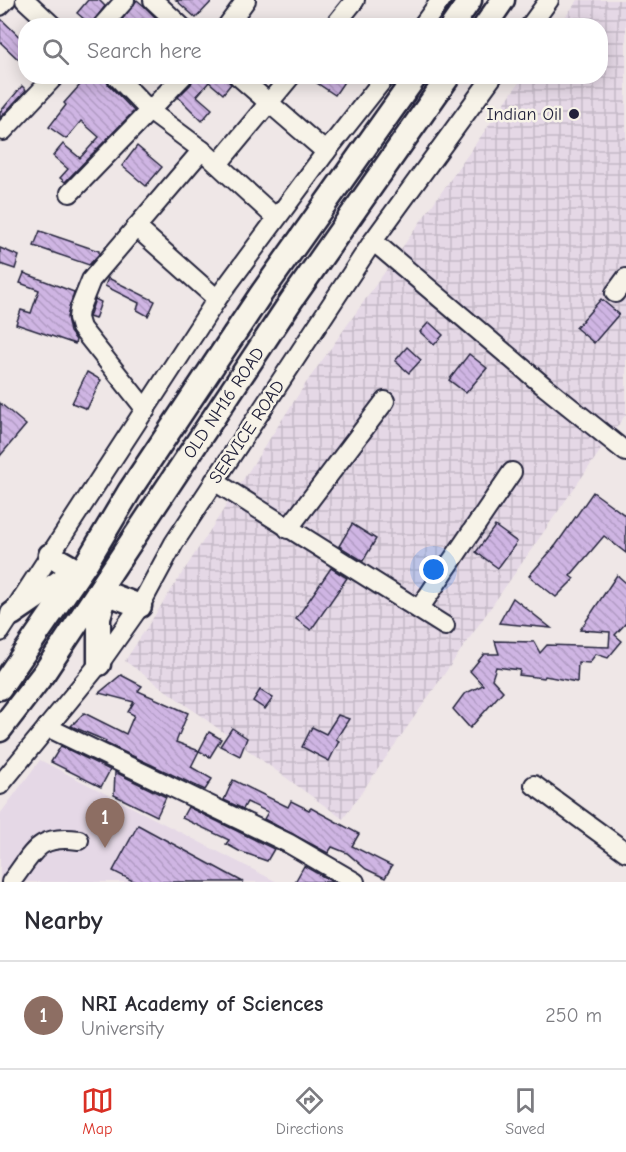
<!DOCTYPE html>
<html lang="en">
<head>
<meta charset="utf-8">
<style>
	:root { --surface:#fff; --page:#f2f2f3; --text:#2b2b33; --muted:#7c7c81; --line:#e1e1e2; --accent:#d93025 }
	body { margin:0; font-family:"Comic Neue",sans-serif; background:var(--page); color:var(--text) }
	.you { position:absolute; left:434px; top:570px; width:21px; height:21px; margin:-15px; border:4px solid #fff; border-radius:50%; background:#1a73e8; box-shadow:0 0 0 9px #1a73e833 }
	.badge { display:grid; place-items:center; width:39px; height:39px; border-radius:50%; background:var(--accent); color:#fff; font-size:20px; font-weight:700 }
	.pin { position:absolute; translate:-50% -50px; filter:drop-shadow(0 2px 3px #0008) }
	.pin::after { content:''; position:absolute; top:32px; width:21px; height:18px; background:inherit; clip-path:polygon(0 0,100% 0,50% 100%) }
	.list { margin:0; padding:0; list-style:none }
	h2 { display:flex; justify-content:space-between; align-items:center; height:78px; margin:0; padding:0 24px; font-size:26px }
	h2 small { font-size:20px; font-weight:400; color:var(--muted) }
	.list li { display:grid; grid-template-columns:39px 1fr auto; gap:18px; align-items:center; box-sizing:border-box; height:108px; padding:0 24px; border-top:2px solid var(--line) }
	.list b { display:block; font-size:22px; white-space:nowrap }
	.list p { margin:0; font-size:20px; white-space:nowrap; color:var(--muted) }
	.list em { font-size:20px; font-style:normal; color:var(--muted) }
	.icon { flex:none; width:33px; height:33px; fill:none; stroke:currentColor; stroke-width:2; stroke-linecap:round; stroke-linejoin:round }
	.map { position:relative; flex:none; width:626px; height:882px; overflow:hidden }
	.search { position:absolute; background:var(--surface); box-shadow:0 3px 15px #0003; left:18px; right:18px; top:18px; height:66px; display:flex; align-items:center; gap:15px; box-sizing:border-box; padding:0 21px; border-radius:24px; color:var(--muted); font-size:22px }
	.sheet { height:186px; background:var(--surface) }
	nav { display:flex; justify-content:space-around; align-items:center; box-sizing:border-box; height:84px; border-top:2px solid var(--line); background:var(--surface); font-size:16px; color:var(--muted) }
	nav a { display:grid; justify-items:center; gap:3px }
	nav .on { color:var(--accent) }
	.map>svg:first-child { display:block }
	.built { fill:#e5d8e6 }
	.industrial { fill:url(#industrial-grid) }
	.building { fill:url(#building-back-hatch); stroke:#22223b; stroke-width:1.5 }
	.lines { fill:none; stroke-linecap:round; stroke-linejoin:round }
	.minor-casing { stroke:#22223b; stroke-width:22 }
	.major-casing { stroke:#22223b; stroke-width:27 }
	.minor { stroke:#f7f3e8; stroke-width:18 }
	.major { stroke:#f7f3e8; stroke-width:22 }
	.poi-dot { fill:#22223b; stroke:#f7f3e8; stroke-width:2 }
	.labels { text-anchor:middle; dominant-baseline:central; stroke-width:5; stroke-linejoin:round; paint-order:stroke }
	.poi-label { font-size:18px; fill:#22223b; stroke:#f7f3e8; text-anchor:end }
	.street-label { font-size:18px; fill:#22223b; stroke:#f7f3e8 }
</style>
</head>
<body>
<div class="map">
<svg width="626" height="882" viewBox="0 0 626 882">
	<defs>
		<pattern id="industrial-grid" width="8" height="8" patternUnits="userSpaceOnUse" patternTransform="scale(1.5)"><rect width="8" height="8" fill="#e5d8e6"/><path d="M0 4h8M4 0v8" fill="none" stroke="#c4b9c6"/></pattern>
		<pattern id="building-back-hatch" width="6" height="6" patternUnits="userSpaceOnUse" patternTransform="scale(1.5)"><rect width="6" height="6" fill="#cfb5e3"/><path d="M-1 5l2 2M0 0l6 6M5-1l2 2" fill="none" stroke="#b19bc4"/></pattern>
	</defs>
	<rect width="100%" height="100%" fill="#efe7e7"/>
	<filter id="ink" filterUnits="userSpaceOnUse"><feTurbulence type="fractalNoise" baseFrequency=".0167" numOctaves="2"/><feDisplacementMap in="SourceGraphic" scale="12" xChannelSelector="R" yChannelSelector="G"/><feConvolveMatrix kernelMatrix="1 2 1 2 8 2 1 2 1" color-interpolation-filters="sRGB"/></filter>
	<g filter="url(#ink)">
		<!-- built -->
		<polygon class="built" points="40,760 277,882 0,882 0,814"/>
		<!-- industrial -->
		<polygon class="industrial" points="578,0 626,0 626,414 343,819 125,661 304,386 523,77 600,76 600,26 559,25"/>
		<!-- building -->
		<g class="building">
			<polygon points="88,0 99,0 105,6 91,25 77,13"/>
			<polygon points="137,0 144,6 164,26 150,26 142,19 136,26 117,26"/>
			<polygon points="176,0 213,0 196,18"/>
			<polygon points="0,18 26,43 26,48 18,59 0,42"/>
			<polygon points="88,76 105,76 108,84 134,111 65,182 60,178 68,169 53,156 63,144 80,158 99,137 81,121 66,139 49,127 66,105 64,103"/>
			<polygon points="194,76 223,76 231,84 223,94 209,82 197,96 212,109 202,121 178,97 191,84"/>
			<polygon points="322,76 348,76 335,95 317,83"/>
			<polygon points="22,86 26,90 0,118 0,112"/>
			<polygon points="137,146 162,167 146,186 122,166"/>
			<polygon points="40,231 99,251 99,254 89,265 34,246"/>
			<polygon points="0,248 19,256 15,269 0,264"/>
			<polygon points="24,273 74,292 67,317 70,332 76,340 75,344 16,324 21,310 31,313 39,290 20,283"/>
			<polygon points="108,278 155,301 148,316 137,310 139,303 105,286"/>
			<polygon points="95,299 101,302 95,319 89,317"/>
			<polygon points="601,299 619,314 594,343 576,328"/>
			<polygon points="429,322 443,335 434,345 420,332"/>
			<polygon points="407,347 421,360 409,373 395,361"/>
			<polygon points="469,354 487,368 466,393 449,380"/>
			<polygon points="87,372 101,380 87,409 72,403"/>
			<polygon points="0,403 26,425 0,456"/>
			<polygon points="593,492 626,516 626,553 604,536 570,576 574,579 556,597 529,576 556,545"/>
			<polygon points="352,524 376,539 363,561 339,546"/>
			<polygon points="495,526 517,542 498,568 476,552"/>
			<polygon points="331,568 347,578 311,630 296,619"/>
			<polygon points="617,575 626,583 626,623 615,635 622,641 608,658 596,654 589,663 578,662 577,682 545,676 544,678 519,675 520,670 496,667 492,679 503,691 470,728 453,709 464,694 483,685 470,671 484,654 499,654 495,641 534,642 540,653 547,645 609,647 610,632 580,630"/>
			<polygon points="513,598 551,628 499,623"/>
			<polygon points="121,675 142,686 138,691 188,713 176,742 199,751 191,767 212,779 205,790 105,743 106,741 71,726 84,713 126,734 134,715 128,712 134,702 99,693"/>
			<polygon points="260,690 273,698 265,709 253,701"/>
			<polygon points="338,715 349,719 336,739 339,741 329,761 302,747 312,727 326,734"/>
			<polygon points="232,728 247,738 240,756 220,746"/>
			<polygon points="209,732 221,739 210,757 199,751"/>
			<polygon points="61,746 110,770 101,787 51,762"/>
			<polygon points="115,772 166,797 157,816 114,795"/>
			<polygon points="233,780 288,807 291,801 309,810 311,808 359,834 352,846 392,866 385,878 366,869 347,853 332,847 328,853 264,819 268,812 247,802 243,809 224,800"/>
			<polygon points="188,807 274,849 267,861 239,851 226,844 229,840 182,818"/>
			<polygon points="138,825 243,882 135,882 113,871"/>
			<polygon points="304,866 333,882 295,882"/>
		</g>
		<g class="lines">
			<defs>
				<g id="minor">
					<polyline points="25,0 53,26"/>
					<polyline points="153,0 181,26"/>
					<polyline points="0,6 6,0"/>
					<polyline points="102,26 125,0"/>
					<polyline points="227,26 246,0"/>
					<polyline points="334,26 355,0"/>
					<polyline points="422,26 441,0"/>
					<polyline points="530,26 549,0"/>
					<polyline points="116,76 151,112 202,150 276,218"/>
					<polyline points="238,76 326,152"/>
					<polyline points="3,131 55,76"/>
					<polyline points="218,164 291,76"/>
					<polyline points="70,193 183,76"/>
					<polyline points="136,227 217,299"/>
					<polyline points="373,241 545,387 626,452"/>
					<polyline points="615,293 626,278"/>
					<polyline points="146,410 81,328 78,318 79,310 91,280 202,150"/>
					<polyline points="214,481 445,626"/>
					<polyline points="288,529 385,401"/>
					<polyline points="419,609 512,472"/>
					<polyline points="0,632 217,299 326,152 386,76"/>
					<polyline points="47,727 288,843 355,882"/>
					<polyline points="0,785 99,664 140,606 174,543 373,241 493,76"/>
					<polyline points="534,785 626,852"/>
					<path d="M11,882C34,852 37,834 79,840"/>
				</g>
				<g id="major">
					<polyline points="452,26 470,0"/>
					<polyline points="485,26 503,0"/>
					<polyline points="50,555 76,570"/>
					<polyline points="106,593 140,606"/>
					<polyline points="12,614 75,571"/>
					<polyline points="99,664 99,618 107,591"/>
					<polyline points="0,688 87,562 130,490 261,294 416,76"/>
					<polyline points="0,730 44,673 291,301 449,76"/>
				</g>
			</defs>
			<!-- minor casing -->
			<use href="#minor" class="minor-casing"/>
			<!-- major casing -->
			<use href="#major" class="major-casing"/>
			<!-- minor -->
			<use href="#minor" class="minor"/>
			<!-- major -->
			<use href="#major" class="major"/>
		</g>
	</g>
	<!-- markers -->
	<circle class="poi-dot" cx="574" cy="114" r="6"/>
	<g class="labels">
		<!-- poi labels -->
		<g class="poi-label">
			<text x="562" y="114">Indian Oil</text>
		</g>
		<!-- street labels -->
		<g class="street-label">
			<text transform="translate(224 403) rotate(-56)">OLD NH16 ROAD</text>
			<text transform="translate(247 432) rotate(-56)">SERVICE ROAD</text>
		</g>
	</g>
</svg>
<div class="you"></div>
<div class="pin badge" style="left:105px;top:848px;background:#8d6e63">1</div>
<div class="search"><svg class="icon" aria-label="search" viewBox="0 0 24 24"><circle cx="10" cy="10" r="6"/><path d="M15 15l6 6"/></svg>Search here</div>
</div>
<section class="sheet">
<h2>Nearby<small></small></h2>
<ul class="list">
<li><span class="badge" style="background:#8d6e63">1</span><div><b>NRI Academy of Sciences</b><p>University</p></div><em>250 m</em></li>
</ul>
</section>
<nav>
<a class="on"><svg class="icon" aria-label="map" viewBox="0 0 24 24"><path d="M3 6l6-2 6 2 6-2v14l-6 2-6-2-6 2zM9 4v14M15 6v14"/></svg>Map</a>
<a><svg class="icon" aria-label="directions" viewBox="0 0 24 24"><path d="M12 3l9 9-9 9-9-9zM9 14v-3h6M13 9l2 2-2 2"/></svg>Directions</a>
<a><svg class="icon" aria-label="saved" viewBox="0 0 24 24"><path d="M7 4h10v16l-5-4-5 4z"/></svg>Saved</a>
</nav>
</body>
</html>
